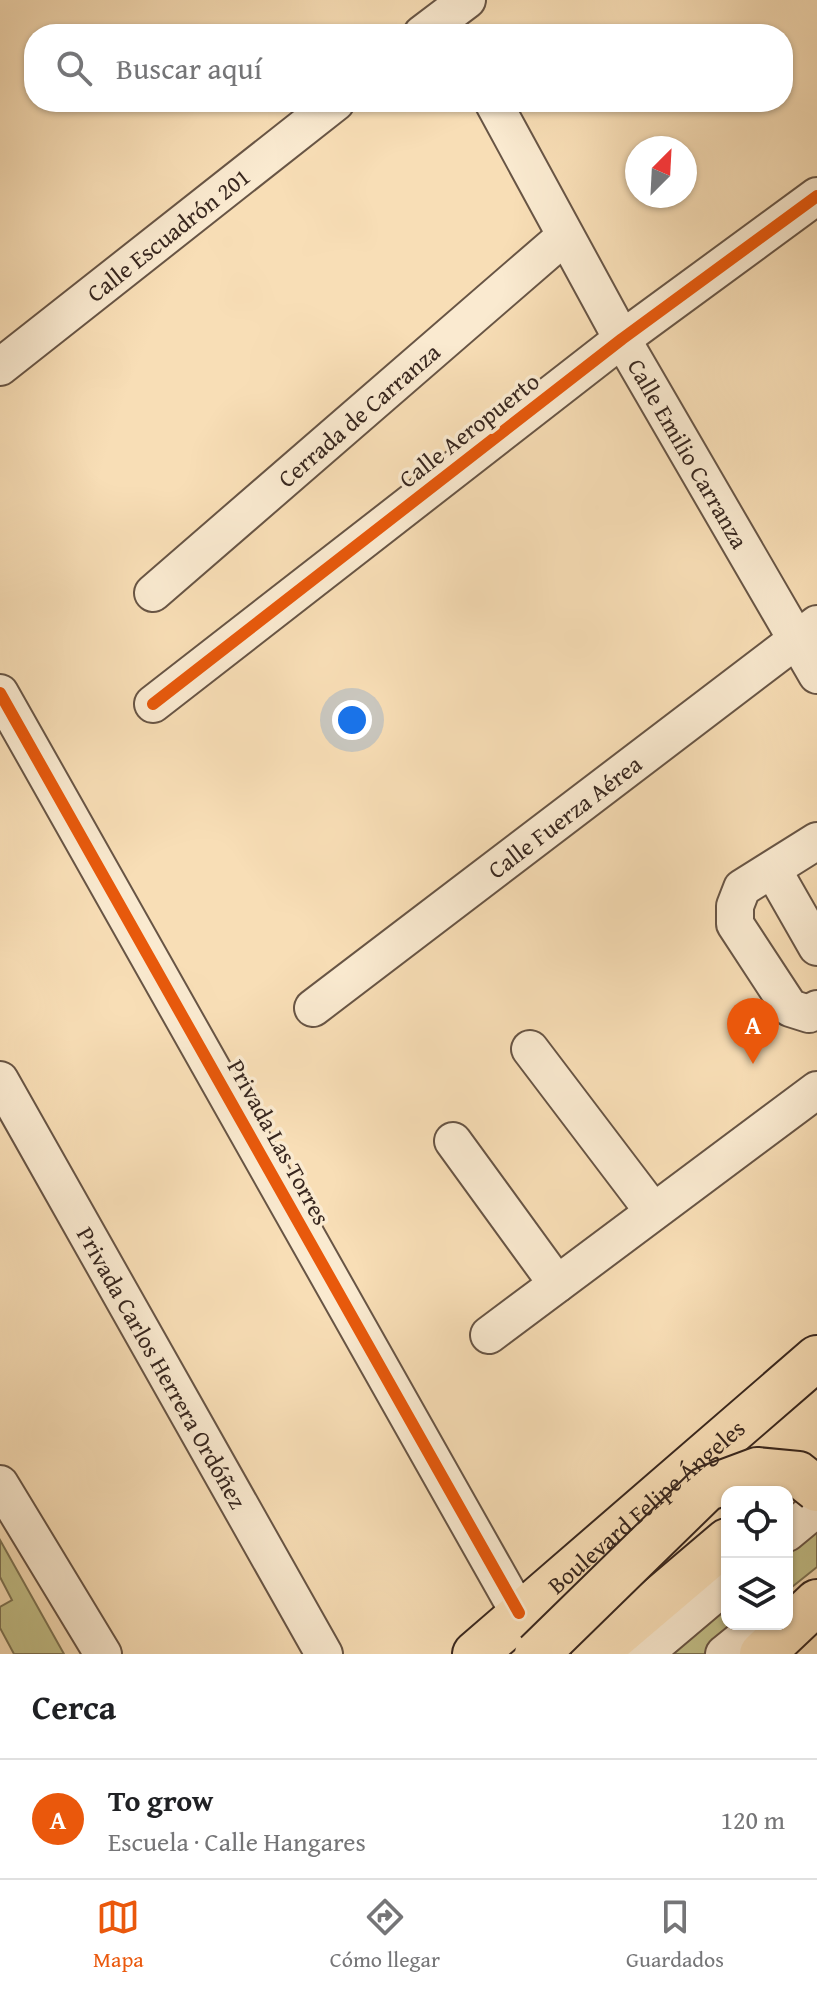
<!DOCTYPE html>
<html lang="es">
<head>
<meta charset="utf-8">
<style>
	:root { --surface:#fff; --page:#f2f2f2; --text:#202124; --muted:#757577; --line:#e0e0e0; --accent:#ea580c }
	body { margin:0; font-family:"Gentium Book Plus",serif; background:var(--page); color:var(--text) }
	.controls { position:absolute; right:24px; bottom:24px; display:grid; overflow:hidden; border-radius:16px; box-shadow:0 2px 6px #0004 }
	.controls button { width:72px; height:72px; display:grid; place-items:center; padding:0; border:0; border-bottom:2px solid var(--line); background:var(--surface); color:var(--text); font:40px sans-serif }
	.compass { position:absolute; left:625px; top:136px; width:72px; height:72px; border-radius:50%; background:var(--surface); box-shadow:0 2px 6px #0004; rotate:24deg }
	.you { position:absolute; left:352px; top:720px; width:28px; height:28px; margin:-20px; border:6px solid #fff; border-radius:50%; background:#1a73e8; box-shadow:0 0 0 12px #1a73e833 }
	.badge { display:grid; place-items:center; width:52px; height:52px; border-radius:50%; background:var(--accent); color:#fff; font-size:26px; font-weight:700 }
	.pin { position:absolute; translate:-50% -66px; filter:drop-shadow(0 2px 4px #0008) }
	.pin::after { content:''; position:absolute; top:42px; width:28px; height:24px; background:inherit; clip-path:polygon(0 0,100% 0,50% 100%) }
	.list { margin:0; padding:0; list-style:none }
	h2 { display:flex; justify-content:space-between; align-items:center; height:104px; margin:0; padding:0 32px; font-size:34px }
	h2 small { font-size:26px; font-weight:400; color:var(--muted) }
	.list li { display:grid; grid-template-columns:52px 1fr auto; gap:24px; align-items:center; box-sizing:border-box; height:120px; padding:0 32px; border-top:2px solid var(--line) }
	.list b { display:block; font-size:30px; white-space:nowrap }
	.list p { margin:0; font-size:26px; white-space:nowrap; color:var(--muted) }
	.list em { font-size:26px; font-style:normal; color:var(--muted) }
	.icon { flex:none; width:44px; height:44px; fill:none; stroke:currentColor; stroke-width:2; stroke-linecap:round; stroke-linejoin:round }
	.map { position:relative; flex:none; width:817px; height:1654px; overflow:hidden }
	.search { position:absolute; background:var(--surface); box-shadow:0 2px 6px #0004; left:24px; right:24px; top:24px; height:88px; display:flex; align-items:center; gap:20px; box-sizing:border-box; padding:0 28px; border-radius:32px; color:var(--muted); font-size:30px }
	.sheet { height:224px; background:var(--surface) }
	nav { display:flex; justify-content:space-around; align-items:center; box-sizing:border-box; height:112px; border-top:2px solid var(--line); background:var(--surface); font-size:22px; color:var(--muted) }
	nav a { display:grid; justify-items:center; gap:4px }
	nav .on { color:var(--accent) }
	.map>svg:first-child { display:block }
	.green { fill:#c3c089; stroke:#7e7454; stroke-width:2 }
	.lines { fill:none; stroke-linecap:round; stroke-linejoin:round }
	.minor-casing { stroke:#685545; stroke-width:40 }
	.major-casing { stroke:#38271f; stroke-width:48 }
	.highway-casing { stroke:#38271f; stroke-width:48 }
	.minor { stroke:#faead0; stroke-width:36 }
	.major { stroke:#f8deb6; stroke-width:44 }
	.highway { stroke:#f8deb6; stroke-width:44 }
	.highway-bridge-casing { stroke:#38271f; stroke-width:48; stroke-linecap:butt }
	.highway-bridge { stroke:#f8deb6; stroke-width:44 }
	.cycleway-casing { stroke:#faead0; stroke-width:17 }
	.cycleway { stroke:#e8590c; stroke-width:12 }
	.labels { text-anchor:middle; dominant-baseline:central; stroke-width:7; stroke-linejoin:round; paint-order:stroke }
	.street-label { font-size:24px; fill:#38271f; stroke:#faead0 }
</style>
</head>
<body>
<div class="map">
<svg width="817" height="1654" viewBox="0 0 817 1654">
	<rect width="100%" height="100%" fill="#f8deb6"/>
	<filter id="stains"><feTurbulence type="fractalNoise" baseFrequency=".0025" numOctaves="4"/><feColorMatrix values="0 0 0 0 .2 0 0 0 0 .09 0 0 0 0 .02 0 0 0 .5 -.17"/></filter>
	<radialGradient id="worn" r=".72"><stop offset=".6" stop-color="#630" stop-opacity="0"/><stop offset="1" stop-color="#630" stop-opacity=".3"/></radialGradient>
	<!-- green -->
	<g class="green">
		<polygon points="817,1518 817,1567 787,1591 787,1544"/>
		<polygon points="0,1540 64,1654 14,1654 0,1628 0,1607 12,1600 0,1577"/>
		<polygon points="727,1601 727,1624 747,1624 710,1654 671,1654"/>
	</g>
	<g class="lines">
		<defs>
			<g id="minor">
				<polyline points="422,34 467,0"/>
				<path id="s1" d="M493,102L622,339L817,675"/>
				<path id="s2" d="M0,367L336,102"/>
				<path id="s3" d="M153,593L565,236"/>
				<polyline points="0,693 519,1613"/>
				<polyline points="153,704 622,339 817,196"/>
				<polyline points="817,841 742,888 735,906 735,924 790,1008 809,1014 817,1009"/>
				<polyline points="773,870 817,947"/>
				<path id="s4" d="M313,1008L817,624"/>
				<polyline points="530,1049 653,1211"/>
				<path id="s5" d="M0,1080L324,1654"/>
				<polyline points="453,1141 557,1284"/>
				<polyline points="489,1335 817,1090"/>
				<polyline points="0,1484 103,1654"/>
				<polyline points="787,1533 817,1508"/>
				<polyline points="644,1654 727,1584"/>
				<polyline points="724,1654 761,1624"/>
			</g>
			<g id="major">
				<path id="s6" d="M475,1654L817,1358"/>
			</g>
			<g id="highway">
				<polyline points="594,1654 727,1541"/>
				<polyline points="762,1654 817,1602"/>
			</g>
		</defs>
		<!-- minor casing -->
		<use href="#minor" class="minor-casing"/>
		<!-- major casing -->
		<use href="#major" class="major-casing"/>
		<!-- highway casing -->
		<use href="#highway" class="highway-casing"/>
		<!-- minor -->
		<use href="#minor" class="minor"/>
		<!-- major -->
		<use href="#major" class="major"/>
		<!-- highway -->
		<use href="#highway" class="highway"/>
		<defs>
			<polyline id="highway-bridge" points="537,1654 706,1489 757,1470 798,1474 817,1489"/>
		</defs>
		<!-- highway-bridge casing -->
		<use href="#highway-bridge" class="highway-bridge-casing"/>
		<!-- highway-bridge -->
		<use href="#highway-bridge" class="highway-bridge"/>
		<defs>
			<g id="cycleway">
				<polyline points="0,693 519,1613"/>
				<polyline points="153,704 622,339 817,196"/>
			</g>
		</defs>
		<!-- cycleway casing -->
		<use href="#cycleway" class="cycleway-casing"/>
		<!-- cycleway -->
		<use href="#cycleway" class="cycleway"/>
	</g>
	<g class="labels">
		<!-- street labels -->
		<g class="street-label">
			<text stroke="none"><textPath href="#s2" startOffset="214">Calle Escuadrón 201</textPath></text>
			<text stroke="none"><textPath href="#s3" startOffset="272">Cerrada de Carranza</textPath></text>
			<text transform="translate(469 430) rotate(-38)">Calle Aeropuerto</text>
			<text stroke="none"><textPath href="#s1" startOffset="402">Calle Emilio Carranza</textPath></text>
			<text stroke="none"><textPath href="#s4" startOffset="316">Calle Fuerza Aérea</textPath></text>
			<text transform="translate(279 1142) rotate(61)">Privada Las Torres</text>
			<text stroke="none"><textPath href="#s5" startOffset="330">Privada Carlos Herrera Ordóñez</textPath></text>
			<text stroke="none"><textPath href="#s6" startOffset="226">Boulevard Felipe Ángeles</textPath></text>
		</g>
	</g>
	<rect width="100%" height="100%" filter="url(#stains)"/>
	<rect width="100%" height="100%" fill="url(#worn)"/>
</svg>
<div class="controls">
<button><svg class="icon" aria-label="locate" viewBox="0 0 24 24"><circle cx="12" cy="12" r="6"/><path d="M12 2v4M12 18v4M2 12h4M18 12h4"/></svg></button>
<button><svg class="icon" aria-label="layers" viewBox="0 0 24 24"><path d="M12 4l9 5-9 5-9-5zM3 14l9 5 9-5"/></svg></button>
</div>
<svg class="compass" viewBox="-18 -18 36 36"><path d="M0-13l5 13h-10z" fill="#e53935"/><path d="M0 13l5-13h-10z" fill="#757577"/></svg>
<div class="you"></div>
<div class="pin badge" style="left:753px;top:1064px">A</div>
<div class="search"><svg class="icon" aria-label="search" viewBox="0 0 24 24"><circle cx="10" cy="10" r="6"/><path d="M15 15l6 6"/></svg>Buscar aquí</div>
</div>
<section class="sheet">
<h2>Cerca<small></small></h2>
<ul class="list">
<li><span class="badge">A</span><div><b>To grow</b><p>Escuela · Calle Hangares</p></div><em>120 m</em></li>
</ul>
</section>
<nav>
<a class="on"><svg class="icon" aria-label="map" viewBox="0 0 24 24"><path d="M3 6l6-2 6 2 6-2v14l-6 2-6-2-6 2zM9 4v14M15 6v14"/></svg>Mapa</a>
<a><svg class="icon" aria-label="directions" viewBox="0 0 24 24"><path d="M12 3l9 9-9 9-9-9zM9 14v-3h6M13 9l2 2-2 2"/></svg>Cómo llegar</a>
<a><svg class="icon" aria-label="saved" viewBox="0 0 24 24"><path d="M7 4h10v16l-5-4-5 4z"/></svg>Guardados</a>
</nav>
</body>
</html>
